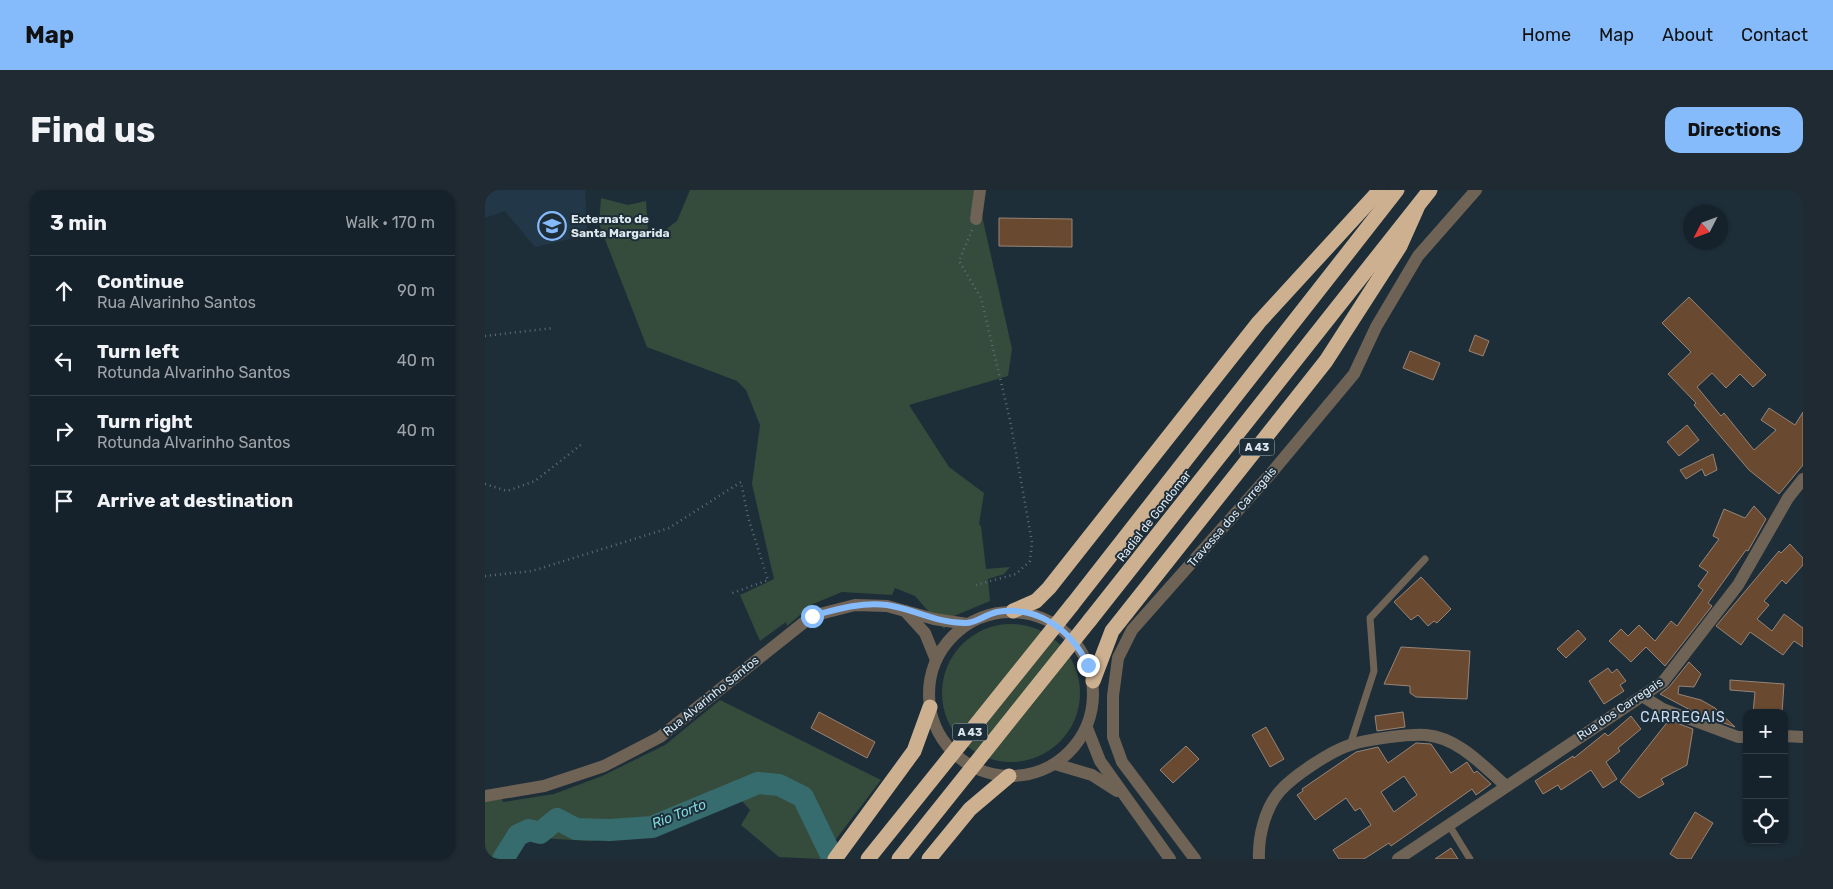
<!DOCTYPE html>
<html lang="en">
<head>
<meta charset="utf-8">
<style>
	:root { --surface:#16222b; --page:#1f2a33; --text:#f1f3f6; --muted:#9ea4a9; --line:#353f47; --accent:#86bbfb }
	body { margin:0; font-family:Rubik,sans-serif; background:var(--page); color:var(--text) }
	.controls { position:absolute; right:15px; bottom:15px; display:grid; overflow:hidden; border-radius:10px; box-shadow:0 1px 4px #0004 }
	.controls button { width:45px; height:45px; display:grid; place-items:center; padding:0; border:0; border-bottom:1px solid var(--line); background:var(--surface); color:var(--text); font:25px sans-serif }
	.compass { position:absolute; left:1198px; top:15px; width:45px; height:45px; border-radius:50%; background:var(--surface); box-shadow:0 1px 4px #0004; rotate:228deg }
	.stop { position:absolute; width:15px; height:15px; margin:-11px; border:4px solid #86bbfb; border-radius:50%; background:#fff }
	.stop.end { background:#86bbfb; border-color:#fff; box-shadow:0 1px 5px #0008 }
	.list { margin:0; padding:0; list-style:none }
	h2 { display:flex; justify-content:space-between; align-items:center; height:65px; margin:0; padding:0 20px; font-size:21px }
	h2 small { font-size:16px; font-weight:400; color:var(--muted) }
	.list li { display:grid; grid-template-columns:32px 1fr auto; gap:15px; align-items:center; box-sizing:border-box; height:70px; padding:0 20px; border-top:1px solid var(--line) }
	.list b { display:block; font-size:19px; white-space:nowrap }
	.list p { margin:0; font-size:16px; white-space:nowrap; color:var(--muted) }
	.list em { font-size:16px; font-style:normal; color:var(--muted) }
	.icon { flex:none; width:28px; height:28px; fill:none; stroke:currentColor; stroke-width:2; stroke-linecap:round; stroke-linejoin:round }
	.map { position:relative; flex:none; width:1318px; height:669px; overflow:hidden; border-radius:15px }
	header { display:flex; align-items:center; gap:30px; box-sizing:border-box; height:70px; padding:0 25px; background:var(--accent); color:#111 }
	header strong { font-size:24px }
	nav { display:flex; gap:28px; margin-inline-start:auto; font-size:18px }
	.intro { display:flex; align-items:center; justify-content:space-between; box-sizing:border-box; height:120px; padding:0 30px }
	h1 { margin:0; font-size:35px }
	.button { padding:12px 22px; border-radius:15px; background:var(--accent); color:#111; font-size:18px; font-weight:700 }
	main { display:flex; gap:30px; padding:0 30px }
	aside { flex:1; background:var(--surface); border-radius:15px; box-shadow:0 1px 4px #0004 }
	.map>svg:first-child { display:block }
	.built { fill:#223848 }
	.green { fill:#354b3b }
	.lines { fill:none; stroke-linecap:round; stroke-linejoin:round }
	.river { stroke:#376c6f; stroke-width:22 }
	.building { fill:#694a31; stroke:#968476; fill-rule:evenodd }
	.path { stroke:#5f6d77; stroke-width:2.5; stroke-dasharray:1 4; stroke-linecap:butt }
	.service { stroke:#6f6356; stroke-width:7 }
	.minor { stroke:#6f6356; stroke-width:12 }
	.tertiary { stroke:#6f6356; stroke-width:12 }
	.motorway { stroke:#cdb08f; stroke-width:15 }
	.motorway-bridge { stroke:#cdb08f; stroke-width:15 }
	.route { stroke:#86bbfb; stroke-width:6 }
	.labels { text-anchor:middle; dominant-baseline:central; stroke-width:4; stroke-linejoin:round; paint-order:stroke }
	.shield { fill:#1e2e39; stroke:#a4b0b9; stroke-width:1 }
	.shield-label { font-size:11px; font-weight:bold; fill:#dee8f0 }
	.poi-label { font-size:12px; font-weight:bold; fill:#dee8f0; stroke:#1e2e39; text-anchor:start }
	.street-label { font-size:12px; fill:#dee8f0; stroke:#1e2e39 }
	.neighbourhood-label { font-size:14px; letter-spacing:1px; fill:#c9dcf5; stroke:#1e2e39 }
	.water-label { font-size:14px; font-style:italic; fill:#80d9df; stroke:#1e2e39 }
</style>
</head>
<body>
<header>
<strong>Map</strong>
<nav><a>Home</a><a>Map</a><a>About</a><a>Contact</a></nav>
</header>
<div class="intro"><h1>Find us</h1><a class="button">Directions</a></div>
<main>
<aside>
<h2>3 min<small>Walk · 170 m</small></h2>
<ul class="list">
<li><svg class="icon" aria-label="ahead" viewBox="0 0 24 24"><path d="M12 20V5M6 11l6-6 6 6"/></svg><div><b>Continue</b><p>Rua Alvarinho Santos</p></div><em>90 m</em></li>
<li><svg class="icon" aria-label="left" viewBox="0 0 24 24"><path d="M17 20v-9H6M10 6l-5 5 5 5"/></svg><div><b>Turn left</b><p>Rotunda Alvarinho Santos</p></div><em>40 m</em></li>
<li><svg class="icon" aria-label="right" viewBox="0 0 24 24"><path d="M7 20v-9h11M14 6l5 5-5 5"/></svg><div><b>Turn right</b><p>Rotunda Alvarinho Santos</p></div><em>40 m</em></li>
<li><svg class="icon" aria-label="arrive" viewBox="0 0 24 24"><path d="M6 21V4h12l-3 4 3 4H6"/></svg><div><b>Arrive at destination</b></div></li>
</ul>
</aside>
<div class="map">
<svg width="1318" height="669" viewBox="0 0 1318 669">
	<rect width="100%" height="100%" fill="#1e2e39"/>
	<!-- built -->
	<polygon class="built" points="0,0 100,0 102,45 50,57 20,21 0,28"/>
	<!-- green -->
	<g class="green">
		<polygon points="205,0 495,0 495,17 527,159 523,186 424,215 464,277 499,303 494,334 496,336 501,379 525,377 519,384 503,389 505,411 469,426 459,439 430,406 410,398 407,405 357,402 328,414 302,436 301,432 275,451 255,405 289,389 267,294 275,235 261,200 252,191 162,157 114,34 116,8 143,15 161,11 163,41 176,43 192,31"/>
		<circle cx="526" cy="503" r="69"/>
		<polygon points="235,510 396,590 336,669 294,667 256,635 265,620 257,611 258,595 167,633 143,648 104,651 38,647 23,669 0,669 0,609 15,605 18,612 69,604 117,586 180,555"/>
	</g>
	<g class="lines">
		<!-- river -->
		<polyline class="river" points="18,669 33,645 44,640 55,643 72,629 91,639 125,640 167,637 273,593 294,595 318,607 348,669"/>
	</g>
	<!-- building -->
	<g class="building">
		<polygon points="514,28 587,29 587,57 514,56"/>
		<polygon points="1204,107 1281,185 1268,197 1255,184 1241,198 1227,183 1212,197 1236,226 1239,223 1269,260 1291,240 1276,230 1284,218 1310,235 1318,222 1318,275 1294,304 1264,280 1209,215 1211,213 1183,184 1206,162 1177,133"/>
		<polygon points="990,145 1004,151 998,166 984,161"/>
		<polygon points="925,161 955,173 948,190 918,178"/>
		<polygon points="1202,235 1214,250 1194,266 1182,252"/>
		<polygon points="1228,264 1232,280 1220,286 1217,279 1201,289 1195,280"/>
		<polygon points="1269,316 1281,329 1263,361 1261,360 1223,413 1227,416 1180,476 1161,457 1146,472 1124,451 1136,439 1143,446 1154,435 1170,451 1186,431 1192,436 1218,400 1213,396 1223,382 1214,376 1234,349 1228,346 1239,319 1260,328"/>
		<polygon points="1305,354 1318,368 1318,375 1301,394 1297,390 1279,411 1284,415 1272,429 1287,441 1299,424 1318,438 1318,457 1309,451 1298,465 1265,442 1256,455 1231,436 1294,361 1296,363"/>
		<polygon points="936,387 966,419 952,433 949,431 943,436 933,425 926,430 909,412"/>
		<polygon points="1093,440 1101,449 1081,468 1072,459"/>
		<polygon points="916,457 985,461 982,509 931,507 925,503 925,496 899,494"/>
		<polygon points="1204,472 1216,484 1209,497 1194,496 1193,504 1216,510 1230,518 1250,537 1211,523 1175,504 1184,497"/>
		<polygon points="1123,478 1127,483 1132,479 1141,491 1135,495 1139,501 1119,514 1104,491"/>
		<polygon points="1245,490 1299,494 1297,523 1268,523 1270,502 1245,500"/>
		<polygon points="334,522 390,552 382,568 326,538"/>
		<polygon points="918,522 920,537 892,541 890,526"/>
		<polygon points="1146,526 1156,539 1133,558 1135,561 1121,572 1132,589 1118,598 1106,580 1076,600 1073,595 1058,604 1050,591 1088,566 1089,568 1120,543 1123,546"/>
		<polygon points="1184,530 1208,539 1202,575 1176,589 1179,594 1154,608 1135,592"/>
		<polygon points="781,537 799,569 785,577 767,545"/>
		<path d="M931,553L946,554L966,583L982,572L989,583L992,581L1006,594L991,605L987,599L906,656L904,653L879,669H854L848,660L886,635L875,618L870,621L861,608L830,630L812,605L818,601L817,599L871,562L893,557L903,573ZM919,586L932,605L909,622L896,602Z"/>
		<polygon points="701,556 714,569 688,593 675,580"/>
		<polygon points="1210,622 1228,633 1206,669 1193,669 1185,664"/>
		<polygon points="966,658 973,669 950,669"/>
	</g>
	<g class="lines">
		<!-- path -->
		<g class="path">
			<polyline points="487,40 474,71 496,108 525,230 547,352 545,371 531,384 491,395"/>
			<polyline points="0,146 68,138"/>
			<polyline points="0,294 22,301 50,291 97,254"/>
			<polyline points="0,386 47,381 184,338 256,292 263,327 283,390 245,404"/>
		</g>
		<!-- service -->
		<g class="service">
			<polyline points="865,555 889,481 885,428 940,369"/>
			<polyline points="964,635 985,669"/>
		</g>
		<!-- minor -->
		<g class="minor">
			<polyline points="491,29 495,0"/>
			<polyline points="1157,506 1178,519 1253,547 1262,547"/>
			<polyline points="1299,546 1318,547"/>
			<polyline points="710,669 637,572 628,547 628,506 633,468 647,440 788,281 869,184 891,137 933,66 991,0"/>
			<path d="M774,669C773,647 780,618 795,601C808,586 846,561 865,555C882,549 923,544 941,545C974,548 998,576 1021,596"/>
		</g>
		<!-- tertiary -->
		<g class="tertiary">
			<polyline points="420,421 440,443 451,470"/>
			<circle cx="526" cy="504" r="82"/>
			<polyline points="602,538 615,571 685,669"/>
			<polyline points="570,574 607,585 632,601"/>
			<polyline points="0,606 59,596 119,576 175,547 327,426 370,415 402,416 449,429 482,434"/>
			<polyline points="913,669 1178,492 1253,395 1303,308 1318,289"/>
		</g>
		<!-- motorway -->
		<g class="motorway">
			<polyline points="587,415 912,0"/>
			<polyline points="528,421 551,411 564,398 774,132 895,0"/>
			<polyline points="605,430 945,0"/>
			<polyline points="608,491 627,441 841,171 915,56 932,18"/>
			<polyline points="350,669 429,561 445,517"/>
			<polyline points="444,669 485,619 524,586"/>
		</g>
		<!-- motorway-bridge -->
		<g class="motorway-bridge">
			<polyline points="383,669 587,415"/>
			<polyline points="414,669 605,430"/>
		</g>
	</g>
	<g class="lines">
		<!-- route -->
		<path class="route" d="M327,426C353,419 376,412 402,415C429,419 452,433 480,433C490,434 501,424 512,422C553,415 586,440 603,475"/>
	</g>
	<!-- icons -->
	<defs>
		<symbol id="school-ring" viewBox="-11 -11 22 22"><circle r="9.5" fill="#1e2e39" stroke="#86bbfb" stroke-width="1.5"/><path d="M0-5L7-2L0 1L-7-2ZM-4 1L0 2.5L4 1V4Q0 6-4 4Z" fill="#86bbfb"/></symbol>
	</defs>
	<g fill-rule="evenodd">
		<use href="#school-ring" x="51" y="20" width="32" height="32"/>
	</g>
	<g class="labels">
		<!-- shield labels -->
		<g class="shield">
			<rect x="754.5" y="248.5" width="35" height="17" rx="4"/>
			<rect x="467.5" y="533.5" width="35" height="17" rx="4"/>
		</g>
		<g class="shield-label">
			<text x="772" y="257">A 43</text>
			<text x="485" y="542">A 43</text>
		</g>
		<!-- poi labels -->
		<g class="poi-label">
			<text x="86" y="29">Externato de<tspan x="86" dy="14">Santa Margarida</tspan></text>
		</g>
		<!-- street labels -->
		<g class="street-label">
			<text transform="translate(669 326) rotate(-52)">Radial de Gondomar</text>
			<text transform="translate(747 327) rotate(-49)">Travessa dos Carregais</text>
			<text transform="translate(226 506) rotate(-39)">Rua Alvarinho Santos</text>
			<text transform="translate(1135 519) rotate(-34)">Rua dos Carregais</text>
		</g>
		<!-- neighbourhood labels -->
		<g class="neighbourhood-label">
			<text x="1198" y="527">CARREGAIS</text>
		</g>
		<!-- water labels -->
		<g class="water-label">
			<text transform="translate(194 624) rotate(-21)">Rio Torto</text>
		</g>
	</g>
</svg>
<div class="controls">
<button>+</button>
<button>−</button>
<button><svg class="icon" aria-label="locate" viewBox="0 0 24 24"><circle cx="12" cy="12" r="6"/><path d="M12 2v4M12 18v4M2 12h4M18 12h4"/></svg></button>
</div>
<svg class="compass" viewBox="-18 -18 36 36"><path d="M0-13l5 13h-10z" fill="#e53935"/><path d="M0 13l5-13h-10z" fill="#9ea4a9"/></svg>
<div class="stop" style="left:327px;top:426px"></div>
<div class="stop end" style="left:603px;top:475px"></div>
</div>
</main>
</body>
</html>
